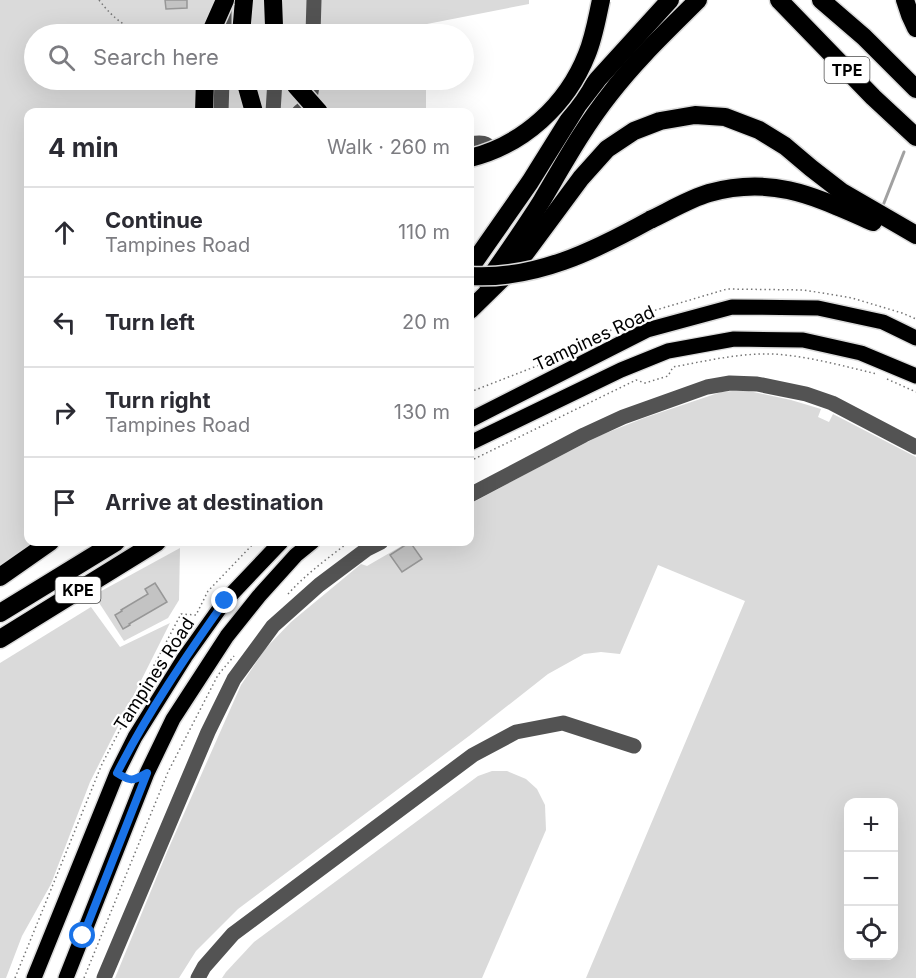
<!DOCTYPE html>
<html lang="en">
<head>
<meta charset="utf-8">
<style>
	:root { --surface:#fff; --page:#f2f2f3; --text:#2b2b33; --muted:#7c7c81; --line:#e1e1e2 }
	body { margin:0; font-family:Inter,sans-serif; background:var(--page); color:var(--text) }
	.controls { position:absolute; right:18px; bottom:18px; display:grid; overflow:hidden; border-radius:12px; box-shadow:0 6px 24px #0002 }
	.controls button { width:54px; height:54px; display:grid; place-items:center; padding:0; border:0; border-bottom:2px solid var(--line); background:var(--surface); color:var(--text); font:30px sans-serif }
	.stop { position:absolute; width:18px; height:18px; margin:-14px; border:4px solid #1a73e8; border-radius:50%; background:#fff }
	.stop.end { background:#1a73e8; border-color:#fff; box-shadow:0 2px 6px #0008 }
	.list { margin:0; padding:0; list-style:none }
	h2 { display:flex; justify-content:space-between; align-items:center; height:78px; margin:0; padding:0 24px; font-size:26px }
	h2 small { font-size:20px; font-weight:400; color:var(--muted) }
	.list li { display:grid; grid-template-columns:39px 1fr auto; gap:18px; align-items:center; box-sizing:border-box; height:90px; padding:0 24px; border-top:2px solid var(--line) }
	.list b { display:block; font-size:22px; white-space:nowrap }
	.list p { margin:0; font-size:20px; white-space:nowrap; color:var(--muted) }
	.list em { font-size:20px; font-style:normal; color:var(--muted) }
	.icon { flex:none; width:33px; height:33px; fill:none; stroke:currentColor; stroke-width:2; stroke-linecap:round; stroke-linejoin:round }
	.map { position:relative; flex:none; width:916px; height:978px; overflow:hidden }
	.search { position:absolute; background:var(--surface); box-shadow:0 6px 24px #0002; left:24px; top:24px; width:450px; height:66px; display:flex; align-items:center; gap:15px; box-sizing:border-box; padding:0 21px; border-radius:33px; color:var(--muted); font-size:22px }
	.panel { position:absolute; background:var(--surface); box-shadow:0 6px 24px #0002; left:24px; top:108px; width:450px; height:438px; border-radius:12px }
	.map>svg:first-child { display:block }
	.green { fill:#dadada; fill-rule:evenodd }
	.lines { fill:none; stroke-linecap:round; stroke-linejoin:round }
	.stream { stroke:#a1a1a1; stroke-width:3 }
	.building { fill:#c3c3c3; stroke:#979797; stroke-width:1.5 }
	.major-casing { stroke:#dbdbdb; stroke-width:18 }
	.highway-casing { stroke:#dbdbdb; stroke-width:21 }
	.path { stroke:#757575; stroke-width:1.5; stroke-dasharray:1.5 3; stroke-linecap:butt }
	.minor { stroke:#535353; stroke-width:15 }
	.major { stroke:#000; stroke-width:15 }
	.highway { stroke:#000; stroke-width:18 }
	.highway-bridge-casing { stroke:#dbdbdb; stroke-width:21; stroke-linecap:butt }
	.highway-bridge { stroke:#000; stroke-width:18 }
	.route { stroke:#1a73e8; stroke-width:8 }
	.labels { text-anchor:middle; dominant-baseline:central; stroke-width:4.5; stroke-linejoin:round; paint-order:stroke }
	.shield { fill:#fff; stroke:#4c4c4c; stroke-width:1.5 }
	.shield-label { font-size:16px; font-weight:bold; fill:#000 }
	.street-label { font-size:18px; fill:#000; stroke:#fff }
</style>
</head>
<body>
<div class="map">
<svg width="916" height="978" viewBox="0 0 916 978">
	<rect width="100%" height="100%" fill="#fff"/>
	<!-- green -->
	<g class="green">
		<polygon points="0,0 529,0 529,4 427,24 426,34 34,34 34,80 426,80 426,112 28,112 28,542 51,542 0,574"/>
		<path d="M744,390L791,400L821,409L818,417L829,422L833,414L916,457V978H586L745,601L658,565L620,654L601,652L584,654L548,674L469,736L238,909L196,951L179,978H115L167,852L241,685L265,649L291,622L361,564L367,566L405,544L406,542H470V504L539,467L601,435L644,418L721,392ZM848,802H894V956H848Z"/>
		<polygon points="180,548 179,600 168,618 124,641 94,595"/>
		<polygon points="91,607 120,647 170,623 90,782 51,884 22,936 6,978 0,978 0,663"/>
		<polygon points="492,771 507,771 526,779 537,789 545,805 546,830 482,978 222,978 226,972 254,942 478,776"/>
	</g>
	<g class="lines">
		<!-- stream -->
		<polyline class="stream" points="882,208 904,152"/>
	</g>
	<!-- building -->
	<g class="building">
		<polygon points="165,0 187,0 187,8 166,9"/>
		<polygon points="410,542 422,559 402,572 390,555"/>
		<polygon points="155,583 167,602 129,624 130,625 123,629 115,615 122,611 121,610 148,594 145,589"/>
	</g>
	<g class="lines">
		<defs>
			<g id="major">
				<polyline points="470,420 647,330 732,307 818,308 883,322 916,338"/>
				<polyline points="470,443 621,370 668,351 734,339 803,340 861,353 916,376"/>
				<polyline points="34,978 117,773 135,737 185,657 225,601 281,542"/>
				<polyline points="66,978 147,773 173,719 227,636 259,596 296,555 312,542"/>
			</g>
			<g id="highway">
				<polyline points="273,0 274,26 276,34"/>
				<polyline points="779,0 873,97 916,137"/>
				<polyline points="821,0 864,37 916,89"/>
				<polyline points="905,0 910,15 916,28"/>
				<polyline points="241,34 244,0"/>
				<polyline points="245,80 254,112"/>
				<polyline points="204,112 205,80"/>
				<path d="M650,220C667,212 691,198 709,193C773,175 816,197 873,222"/>
				<polyline points="470,268 530,182 578,105 598,79 670,0"/>
				<path d="M487,282C505,256 524,229 541,202C563,165 583,128 610,94C636,60 668,30 698,0"/>
				<polyline points="470,310 518,263 581,178 607,149 634,131 660,121 695,115 725,117 759,130 785,146 811,168 842,192 916,235"/>
				<polyline points="0,577 50,542"/>
				<polyline points="0,613 116,542"/>
				<polyline points="0,639 157,542"/>
			</g>
		</defs>
		<!-- major casing -->
		<use href="#major" class="major-casing"/>
		<!-- highway casing -->
		<use href="#highway" class="highway-casing"/>
		<!-- path -->
		<g class="path">
			<path d="M99,0C129,39 149,33 194,34"/>
			<polyline points="887,379 916,392"/>
			<polyline points="470,392 542,364 646,313 727,289 804,290 852,298 902,313 916,319"/>
			<path d="M470,461L636,380L645,383L668,376L673,367C706,361 739,353 773,354C808,356 843,366 877,374"/>
			<path d="M288,594C306,574 328,558 349,542"/>
			<polyline points="15,978 102,764 181,614 196,615 208,591 255,542"/>
			<polyline points="84,978 168,772 218,675 234,656"/>
		</g>
		<!-- minor -->
		<g class="minor">
			<polyline points="224,34 224,5"/>
			<polyline points="313,34 314,0"/>
			<polyline points="221,112 222,80"/>
			<polyline points="273,112 275,80"/>
			<path d="M299,112C310,104 312,93 312,80"/>
			<path d="M470,144C481,142 486,142 494,151"/>
			<polyline points="470,495 584,435 623,417 707,387 730,383 757,384 806,394 832,403 916,447"/>
			<polyline points="104,978 208,732 234,679 273,626 319,585 367,549 381,542"/>
			<polyline points="198,978 204,967 233,934 473,755 516,732 563,723 634,746"/>
		</g>
		<!-- major -->
		<use href="#major" class="major"/>
		<!-- highway -->
		<use href="#highway" class="highway"/>
		<defs>
			<g id="highway-bridge">
				<polyline points="210,34 225,0"/>
				<polyline points="293,80 296,86 319,112"/>
				<path d="M470,158C523,145 567,105 587,54C594,37 597,18 601,0"/>
				<path d="M470,276C535,280 594,251 650,220"/>
			</g>
		</defs>
		<!-- highway-bridge casing -->
		<use href="#highway-bridge" class="highway-bridge-casing"/>
		<!-- highway-bridge -->
		<use href="#highway-bridge" class="highway-bridge"/>
	</g>
	<g class="lines">
		<!-- route -->
		<path class="route" d="M83,936L147,773C133,781 131,782 117,773C148,712 186,656 225,601"/>
	</g>
	<g class="labels">
		<!-- shield labels -->
		<g class="shield">
			<rect x="824.5" y="57" width="45" height="26" rx="4.5"/>
			<rect x="55.5" y="577" width="45" height="26" rx="4.5"/>
		</g>
		<g class="shield-label">
			<text x="847" y="70">TPE</text>
			<text x="78" y="590">KPE</text>
		</g>
		<!-- street labels -->
		<g class="street-label">
			<text transform="translate(594 338) rotate(-25)">Tampines Road</text>
			<text transform="translate(154 674) rotate(-57)">Tampines Road</text>
		</g>
	</g>
</svg>
<div class="controls">
<button>+</button>
<button>−</button>
<button><svg class="icon" aria-label="locate" viewBox="0 0 24 24"><circle cx="12" cy="12" r="6"/><path d="M12 2v4M12 18v4M2 12h4M18 12h4"/></svg></button>
</div>
<div class="stop" style="left:83px;top:936px"></div>
<div class="stop end" style="left:225px;top:601px"></div>
<div class="search"><svg class="icon" aria-label="search" viewBox="0 0 24 24"><circle cx="10" cy="10" r="6"/><path d="M15 15l6 6"/></svg>Search here</div>
<section class="panel">
<h2>4 min<small>Walk · 260 m</small></h2>
<ul class="list">
<li><svg class="icon" aria-label="ahead" viewBox="0 0 24 24"><path d="M12 20V5M6 11l6-6 6 6"/></svg><div><b>Continue</b><p>Tampines Road</p></div><em>110 m</em></li>
<li><svg class="icon" aria-label="left" viewBox="0 0 24 24"><path d="M17 20v-9H6M10 6l-5 5 5 5"/></svg><div><b>Turn left</b></div><em>20 m</em></li>
<li><svg class="icon" aria-label="right" viewBox="0 0 24 24"><path d="M7 20v-9h11M14 6l5 5-5 5"/></svg><div><b>Turn right</b><p>Tampines Road</p></div><em>130 m</em></li>
<li><svg class="icon" aria-label="arrive" viewBox="0 0 24 24"><path d="M6 21V4h12l-3 4 3 4H6"/></svg><div><b>Arrive at destination</b></div></li>
</ul>
</section>
</div>
</body>
</html>
